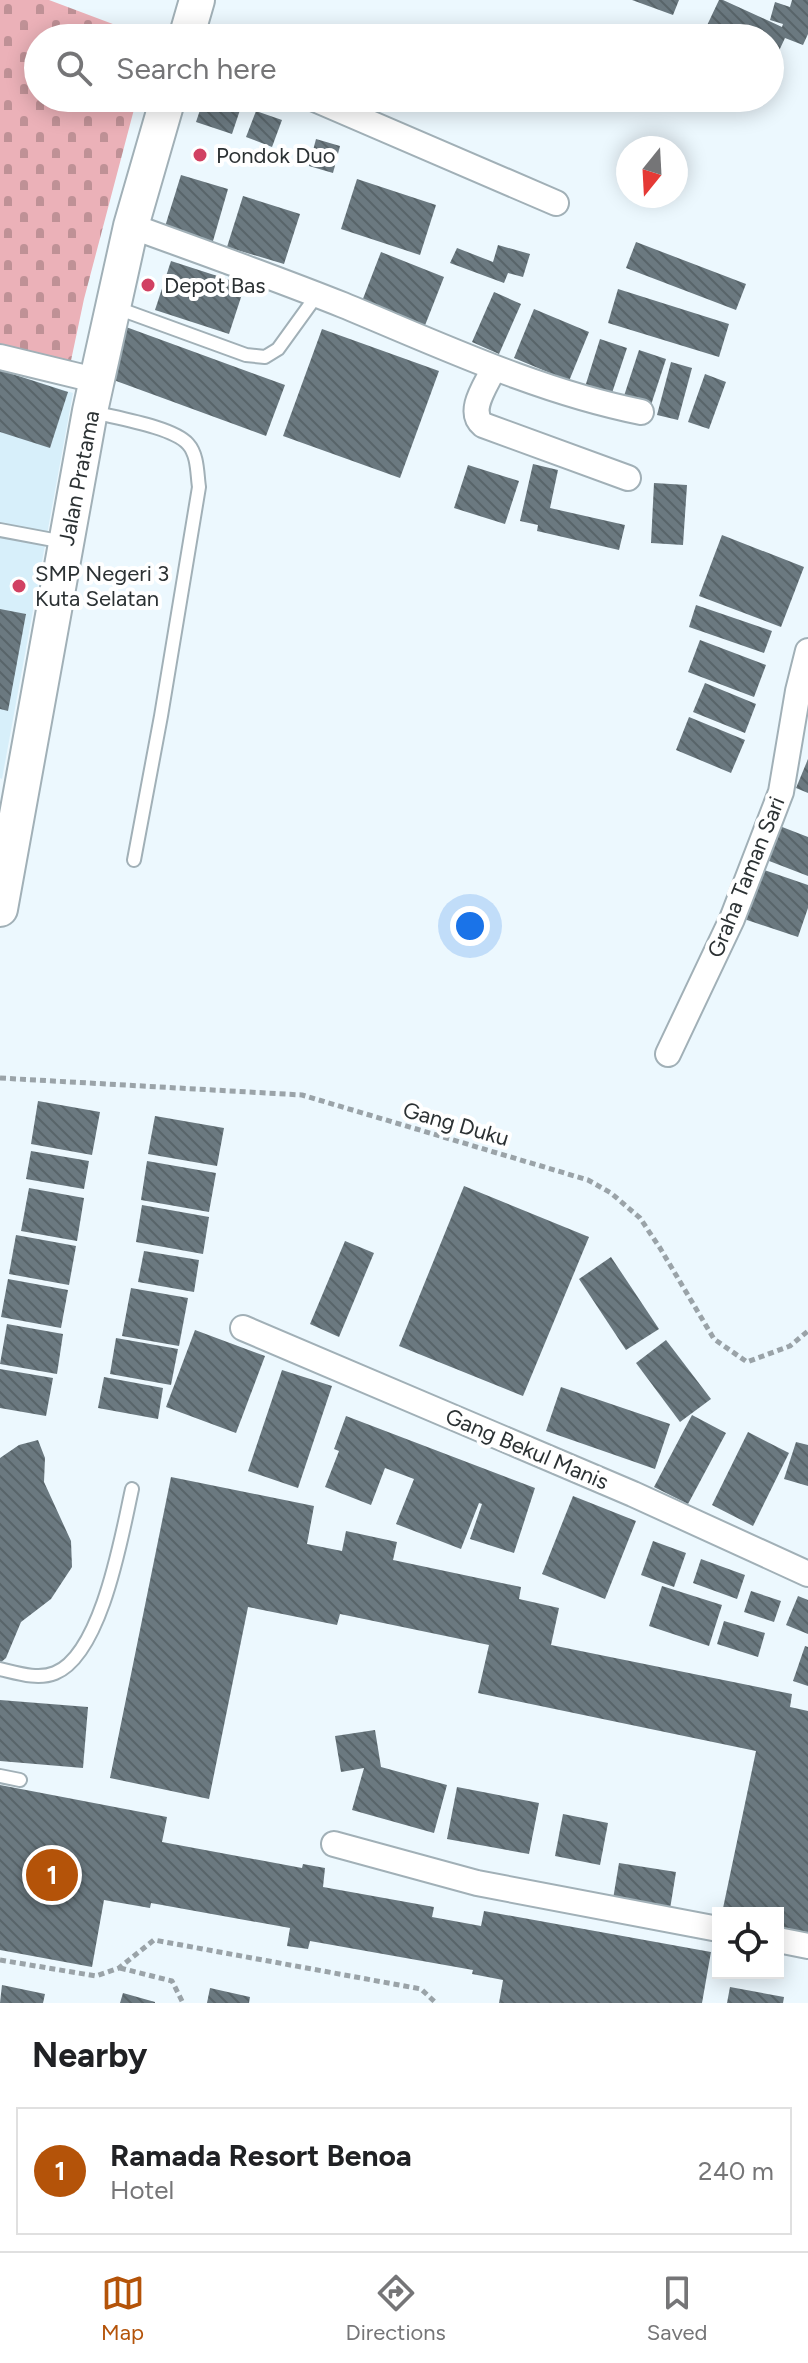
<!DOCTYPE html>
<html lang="en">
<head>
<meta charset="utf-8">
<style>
	:root { --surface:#fff; --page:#f6f6f6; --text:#202124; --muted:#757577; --line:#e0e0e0; --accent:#b45309 }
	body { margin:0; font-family:Figtree,sans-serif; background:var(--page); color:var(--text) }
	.controls { position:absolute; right:24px; bottom:24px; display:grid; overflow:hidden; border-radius:0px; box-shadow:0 4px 20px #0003 }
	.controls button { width:72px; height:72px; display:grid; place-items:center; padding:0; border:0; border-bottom:2px solid var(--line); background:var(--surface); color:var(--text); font:40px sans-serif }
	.compass { position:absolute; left:616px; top:136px; width:72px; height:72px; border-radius:50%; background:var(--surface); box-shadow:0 4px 20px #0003; rotate:198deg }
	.you { position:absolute; left:470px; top:926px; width:28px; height:28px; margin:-20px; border:6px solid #fff; border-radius:50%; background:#1a73e8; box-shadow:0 0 0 12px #1a73e833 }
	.badge { display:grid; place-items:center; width:52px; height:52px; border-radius:50%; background:var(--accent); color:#fff; font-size:26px; font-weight:700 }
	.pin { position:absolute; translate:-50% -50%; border:4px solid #fff; box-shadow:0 2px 8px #0006 }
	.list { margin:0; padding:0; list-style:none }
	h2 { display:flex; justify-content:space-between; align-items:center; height:104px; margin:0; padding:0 32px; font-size:34px }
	h2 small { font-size:26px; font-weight:400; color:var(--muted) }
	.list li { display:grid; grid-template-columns:52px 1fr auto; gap:24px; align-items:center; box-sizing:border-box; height:128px; margin:0 16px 16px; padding:0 16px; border:2px solid var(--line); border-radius:0px }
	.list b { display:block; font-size:30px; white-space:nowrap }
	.list p { margin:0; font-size:26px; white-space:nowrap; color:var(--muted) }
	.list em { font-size:26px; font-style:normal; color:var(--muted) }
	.icon { flex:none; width:44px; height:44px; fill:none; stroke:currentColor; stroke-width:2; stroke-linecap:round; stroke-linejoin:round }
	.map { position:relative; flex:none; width:808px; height:2003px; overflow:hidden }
	.search { position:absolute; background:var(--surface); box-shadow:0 4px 20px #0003; left:24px; right:24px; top:24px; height:88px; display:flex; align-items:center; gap:20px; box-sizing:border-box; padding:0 28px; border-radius:44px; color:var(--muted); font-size:30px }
	.sheet { height:248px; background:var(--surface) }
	nav { display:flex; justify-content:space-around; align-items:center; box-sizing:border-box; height:112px; border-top:2px solid var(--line); background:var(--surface); font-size:22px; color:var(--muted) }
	nav a { display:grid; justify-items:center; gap:4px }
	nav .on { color:var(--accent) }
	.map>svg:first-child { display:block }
	.built { fill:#d7effa }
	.cemetery { fill:url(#cemetery-stones) }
	.building { fill:url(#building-back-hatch) }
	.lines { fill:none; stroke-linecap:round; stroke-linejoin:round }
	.lane-casing { stroke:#a1b0b7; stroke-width:16 }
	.street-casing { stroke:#a1b0b7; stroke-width:28 }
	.secondary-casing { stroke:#a1b0b7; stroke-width:38 }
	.path { stroke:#9aa3a8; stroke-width:5; stroke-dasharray:6 4; stroke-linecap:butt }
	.lane { stroke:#fff; stroke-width:12 }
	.street { stroke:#fff; stroke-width:24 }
	.secondary { stroke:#fff; stroke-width:34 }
	.poi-dot { fill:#d14162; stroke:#fff; stroke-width:3 }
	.labels { text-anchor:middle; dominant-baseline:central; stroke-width:8; stroke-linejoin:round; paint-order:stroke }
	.poi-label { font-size:22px; fill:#2b3133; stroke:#fff; text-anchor:start }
	.street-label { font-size:22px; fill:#2b3133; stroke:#fff }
</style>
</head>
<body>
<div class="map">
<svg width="808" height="2003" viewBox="0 0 808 2003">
	<defs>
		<pattern id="cemetery-stones" width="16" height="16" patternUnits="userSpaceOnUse" patternTransform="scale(2)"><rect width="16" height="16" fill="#ebb1b8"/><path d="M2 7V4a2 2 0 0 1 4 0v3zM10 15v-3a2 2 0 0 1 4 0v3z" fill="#bf9196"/></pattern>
		<pattern id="building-back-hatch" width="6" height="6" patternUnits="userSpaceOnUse" patternTransform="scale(2)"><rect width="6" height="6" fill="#6b7980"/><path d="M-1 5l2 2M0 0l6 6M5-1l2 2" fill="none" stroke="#586469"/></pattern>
	</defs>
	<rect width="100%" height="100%" fill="#ecf8fe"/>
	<!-- built -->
	<polygon class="built" points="0,370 73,393 2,779 0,778"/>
	<!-- cemetery -->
	<polygon class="cemetery" points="0,0 49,0 150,38 38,38 38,98 137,98 84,299 69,370 0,350"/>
	<!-- building -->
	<g class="building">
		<polygon points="632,0 679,0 673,15"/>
		<polygon points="719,0 723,0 782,27 783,24 770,20 775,2 790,7 792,0 808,0 808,34 803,45 785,38 770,70 770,38 706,38 702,36"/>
		<polygon points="204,98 244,98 232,134 196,122"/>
		<polygon points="256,111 282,120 272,147 246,137"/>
		<polygon points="316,139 340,146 333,173 309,166"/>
		<polygon points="181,175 228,189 211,248 163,233"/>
		<polygon points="357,179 436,205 420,255 341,229"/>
		<polygon points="243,196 300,214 284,264 227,247"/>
		<polygon points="636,242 746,284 736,310 626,268"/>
		<polygon points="498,245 530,254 523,277 508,273 504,283 450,263 457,248 493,262"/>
		<polygon points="381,252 444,277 422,333 359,309"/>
		<polygon points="171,261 245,285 229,334 155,310"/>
		<polygon points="618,289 729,324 719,357 608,323"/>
		<polygon points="494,292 521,304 499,354 472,342"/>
		<polygon points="534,309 589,332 569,381 514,358"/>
		<polygon points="126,327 285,385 266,436 108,378"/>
		<polygon points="322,329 439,371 400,478 283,436"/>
		<polygon points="600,339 627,348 611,396 585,387"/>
		<polygon points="639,350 666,359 650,408 623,399"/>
		<polygon points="671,362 692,368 678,420 657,415"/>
		<polygon points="0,370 68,392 50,448 0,432"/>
		<polygon points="705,374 726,382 709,429 688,422"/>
		<polygon points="533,464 558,470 550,508 625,525 619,550 537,531 538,525 520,521"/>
		<polygon points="468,465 519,481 505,524 454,508"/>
		<polygon points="654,483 687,485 683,545 651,543"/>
		<polygon points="722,535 804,567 781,627 699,596"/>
		<polygon points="696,605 772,631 764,653 689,627"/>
		<polygon points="0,609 26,614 8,711 0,709"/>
		<polygon points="700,640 766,665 754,697 688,672"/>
		<polygon points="705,683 756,704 745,733 693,712"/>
		<polygon points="689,717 745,740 731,773 676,750"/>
		<polygon points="808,759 808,793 796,788"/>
		<polygon points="777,825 808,837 808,876 764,859"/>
		<polygon points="761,869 808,885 808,908 798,937 744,919"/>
		<polygon points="38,1101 100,1112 92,1155 31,1144"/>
		<polygon points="155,1116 224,1128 217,1166 148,1154"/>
		<polygon points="31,1151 89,1161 84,1189 26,1179"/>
		<polygon points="147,1161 216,1173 209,1212 141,1200"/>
		<polygon points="464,1186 589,1237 523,1396 399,1346"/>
		<polygon points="29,1188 84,1198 77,1241 21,1231"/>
		<polygon points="142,1205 209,1217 203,1254 136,1242"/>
		<polygon points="16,1235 76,1246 69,1285 9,1274"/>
		<polygon points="345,1241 374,1253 339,1337 310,1324"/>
		<polygon points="144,1251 199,1260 194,1292 138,1282"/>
		<polygon points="611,1257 659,1329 626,1350 579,1279"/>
		<polygon points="8,1279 68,1290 61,1328 1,1317"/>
		<polygon points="131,1288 188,1298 179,1346 122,1336"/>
		<polygon points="7,1324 63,1334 57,1374 0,1364"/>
		<polygon points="195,1330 265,1356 236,1433 166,1407"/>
		<polygon points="116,1338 178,1349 171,1385 110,1374"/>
		<polygon points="666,1340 711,1399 680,1422 636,1363"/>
		<polygon points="0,1369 53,1378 46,1416 0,1408"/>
		<polygon points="282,1370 332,1386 298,1488 248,1471"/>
		<polygon points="104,1377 163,1388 158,1419 98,1408"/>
		<polygon points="561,1387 670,1424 655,1469 546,1431"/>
		<polygon points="692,1415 726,1433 688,1504 654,1487"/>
		<polygon points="346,1416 535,1488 514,1553 470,1539 482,1504 479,1503 461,1549 396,1524 414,1479 385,1468 371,1505 325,1487 339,1451 334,1449"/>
		<polygon points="748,1432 789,1453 753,1526 712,1505"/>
		<polygon points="38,1440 45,1458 44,1482 71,1541 72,1567 51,1599 21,1622 6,1658 0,1663 0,1458 19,1445"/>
		<polygon points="796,1442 808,1445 808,1486 784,1479"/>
		<polygon points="171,1477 314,1506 307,1544 342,1551 346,1531 397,1542 393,1560 521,1587 519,1599 559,1608 551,1645 792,1694 790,1707 808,1711 808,1941 778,1935 778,1913 722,1913 756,1751 478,1693 489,1645 340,1614 337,1625 248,1607 209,1799 110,1778"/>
		<polygon points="573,1496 636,1521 605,1599 542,1574"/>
		<polygon points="653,1541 686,1553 674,1587 641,1575"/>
		<polygon points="701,1559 745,1575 737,1599 693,1583"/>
		<polygon points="662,1586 722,1605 709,1646 649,1626"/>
		<polygon points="751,1591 781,1601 774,1622 744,1612"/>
		<polygon points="798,1596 808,1600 808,1634 786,1625"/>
		<polygon points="724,1621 765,1633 758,1657 717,1644"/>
		<polygon points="805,1646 808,1647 808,1686 793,1681"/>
		<polygon points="0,1700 88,1707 83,1768 0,1761"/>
		<polygon points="375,1730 381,1767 447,1785 434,1833 352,1810 364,1768 341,1772 335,1736"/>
		<polygon points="0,1785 167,1817 162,1842 302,1868 303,1864 325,1868 323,1887 434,1907 432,1917 481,1926 484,1911 711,1952 702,2003 499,2003 503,1980 472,1974 473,1970 310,1941 308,1949 287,1946 290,1928 151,1903 150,1908 104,1900 92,1967 0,1950"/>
		<polygon points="457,1787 539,1803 529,1854 447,1839"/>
		<polygon points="563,1814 608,1823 600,1865 555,1856"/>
		<polygon points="619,1863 676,1872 670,1909 613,1899"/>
		<polygon points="2,1985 45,1994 43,2003 0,2003"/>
		<polygon points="730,1987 784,1997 783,2003 727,2003"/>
		<polygon points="210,1988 250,1997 249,2003 207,2003"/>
		<polygon points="123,1993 155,2002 155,2003 120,2003"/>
	</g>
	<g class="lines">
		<defs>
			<g id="lane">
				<polyline points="117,308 246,355 265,357 278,349 317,295"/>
				<path d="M93,412C116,418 173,427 188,444C198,455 197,474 199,487L161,716L134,860"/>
				<polyline points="0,530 64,542"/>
				<path d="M0,1669C17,1673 38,1680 55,1673C102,1654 122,1534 132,1489"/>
				<polyline points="0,1776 20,1780"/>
			</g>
			<g id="street">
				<polyline points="312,98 556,203"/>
				<path d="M131,226C202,252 273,277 343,305C440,345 537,391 641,412"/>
				<polyline points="0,357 99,381"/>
				<path d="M494,368C487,384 466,411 483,425L628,478"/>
				<polyline points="668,1054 732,919 781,792 798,691 808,651"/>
				<polyline points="243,1328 633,1494 808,1574"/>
				<polyline points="334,1844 477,1883 718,1929"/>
				<polyline points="778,1940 808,1946"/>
			</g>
			<g id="secondary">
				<polyline points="186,38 197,0"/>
				<polyline points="0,909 90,411 131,226 168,98"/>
			</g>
		</defs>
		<!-- lane casing -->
		<use href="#lane" class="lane-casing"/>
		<!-- street casing -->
		<use href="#street" class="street-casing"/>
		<!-- secondary casing -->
		<use href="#secondary" class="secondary-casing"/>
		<!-- path -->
		<g class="path">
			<polyline points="0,1078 302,1095 588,1180 611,1193 640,1218 660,1248 714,1339 747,1362 790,1346 808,1331"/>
			<polyline points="0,1960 96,1976 119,1968 154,1940 421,1989 436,2003"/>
			<polyline points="120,1968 172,1981 183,2003"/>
		</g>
		<!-- lane -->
		<use href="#lane" class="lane"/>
		<!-- street -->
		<use href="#street" class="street"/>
		<!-- secondary -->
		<use href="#secondary" class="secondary"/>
	</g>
	<!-- markers -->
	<g class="poi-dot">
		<circle cx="200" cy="155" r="8"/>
		<circle cx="148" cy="285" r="8"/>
		<circle cx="19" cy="586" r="8"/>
	</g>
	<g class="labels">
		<!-- poi labels -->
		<g class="poi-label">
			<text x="216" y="155">Pondok Duo</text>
			<text x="164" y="285">Depot Bas</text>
			<text x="35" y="573">SMP Negeri 3<tspan x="35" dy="25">Kuta Selatan</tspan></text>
		</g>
		<!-- street labels -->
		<g class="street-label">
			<text transform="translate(79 478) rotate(-79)">Jalan Pratama</text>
			<text transform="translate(746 877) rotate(-68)">Graha Taman Sari</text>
			<text transform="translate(456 1124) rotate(16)">Gang Duku</text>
			<text transform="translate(527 1449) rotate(23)">Gang Bekul Manis</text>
		</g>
	</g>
</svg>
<div class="controls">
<button><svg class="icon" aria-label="locate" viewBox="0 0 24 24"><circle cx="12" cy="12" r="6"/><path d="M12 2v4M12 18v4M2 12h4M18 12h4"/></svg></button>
</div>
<svg class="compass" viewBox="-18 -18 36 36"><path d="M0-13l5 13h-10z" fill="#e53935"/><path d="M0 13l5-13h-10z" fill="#757577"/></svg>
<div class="you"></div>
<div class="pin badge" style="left:52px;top:1875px">1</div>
<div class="search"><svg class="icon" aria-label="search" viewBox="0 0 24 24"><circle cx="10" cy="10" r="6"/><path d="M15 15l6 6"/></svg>Search here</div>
</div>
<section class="sheet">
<h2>Nearby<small></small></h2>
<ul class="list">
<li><span class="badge">1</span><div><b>Ramada Resort Benoa</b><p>Hotel</p></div><em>240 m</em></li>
</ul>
</section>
<nav>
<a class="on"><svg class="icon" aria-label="map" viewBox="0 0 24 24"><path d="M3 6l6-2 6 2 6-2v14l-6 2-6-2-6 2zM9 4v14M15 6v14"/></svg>Map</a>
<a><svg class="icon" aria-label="directions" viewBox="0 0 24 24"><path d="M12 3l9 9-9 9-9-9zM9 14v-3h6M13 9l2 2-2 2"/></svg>Directions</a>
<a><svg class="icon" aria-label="saved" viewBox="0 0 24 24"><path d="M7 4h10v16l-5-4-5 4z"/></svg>Saved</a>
</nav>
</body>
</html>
